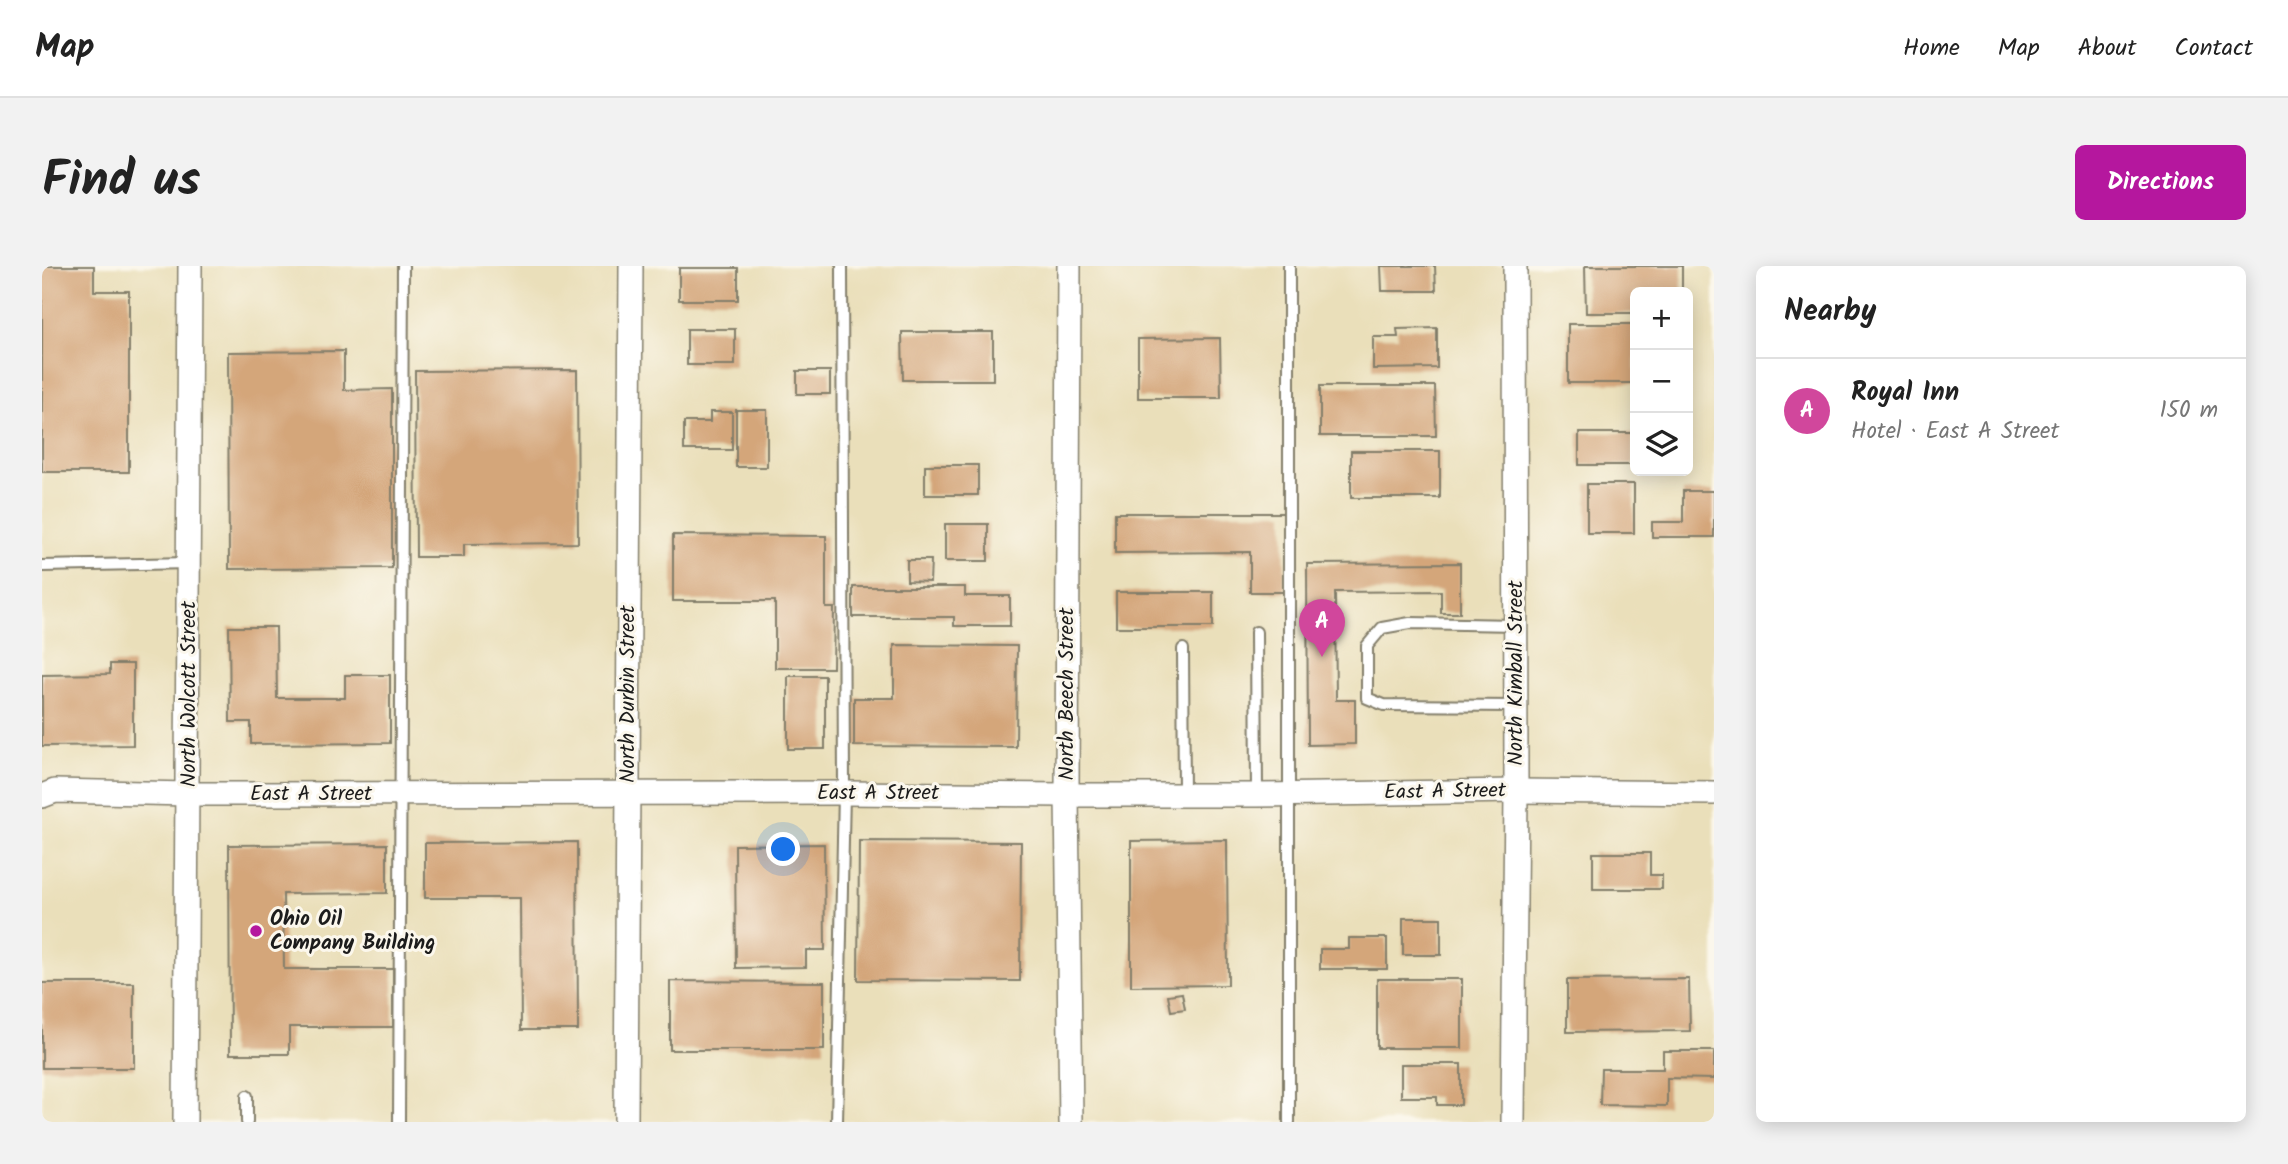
<!DOCTYPE html>
<html lang="en">
<head>
<meta charset="utf-8">
<style>
	:root { --surface:#fff; --page:#f2f2f2; --text:#222; --muted:#767676; --line:#e0e0e0; --accent:#b5179e }
	body { margin:0; font-family:Kalam,sans-serif; background:var(--page); color:var(--text) }
	.controls { position:absolute; right:21px; top:21px; display:grid; overflow:hidden; border-radius:10px; box-shadow:0 4px 18px #0003 }
	.controls button { width:63px; height:63px; display:grid; place-items:center; padding:0; border:0; border-bottom:2px solid var(--line); background:var(--surface); color:var(--text); font:35px sans-serif }
	.you { position:absolute; left:742px; top:584px; width:24px; height:24px; margin:-18px; border:5px solid #fff; border-radius:50%; background:#1a73e8; box-shadow:0 0 0 10px #1a73e833 }
	.badge { display:grid; place-items:center; width:46px; height:46px; border-radius:50%; background:var(--accent); color:#fff; font-size:23px; font-weight:700 }
	.pin { position:absolute; translate:-50% -58px; filter:drop-shadow(0 2px 4px #0008) }
	.pin::after { content:''; position:absolute; top:37px; width:24px; height:21px; background:inherit; clip-path:polygon(0 0,100% 0,50% 100%) }
	.list { margin:0; padding:0; list-style:none }
	h2 { display:flex; justify-content:space-between; align-items:center; height:91px; margin:0; padding:0 28px; font-size:30px }
	h2 small { font-size:23px; font-weight:400; color:var(--muted) }
	.list li { display:grid; grid-template-columns:46px 1fr auto; gap:21px; align-items:center; box-sizing:border-box; height:105px; padding:0 28px; border-top:2px solid var(--line) }
	.list b { display:block; font-size:26px; white-space:nowrap }
	.list p { margin:0; font-size:23px; white-space:nowrap; color:var(--muted) }
	.list em { font-size:23px; font-style:normal; color:var(--muted) }
	.icon { flex:none; width:38px; height:38px; fill:none; stroke:currentColor; stroke-width:2; stroke-linecap:round; stroke-linejoin:round }
	.map { position:relative; flex:none; width:1672px; height:856px; overflow:hidden; border-radius:10px }
	header { display:flex; align-items:center; gap:42px; box-sizing:border-box; height:98px; padding:0 35px; background:var(--surface); border-bottom:2px solid var(--line) }
	header strong { font-size:33px }
	nav { display:flex; gap:38px; margin-inline-start:auto; font-size:24px }
	.intro { display:flex; align-items:center; justify-content:space-between; box-sizing:border-box; height:168px; padding:0 42px }
	h1 { margin:0; font-size:49px }
	.button { padding:18px 32px; border-radius:10px; background:var(--accent); color:#fff; font-size:24px; font-weight:700 }
	main { display:flex; gap:42px; padding:0 42px }
	aside { flex:1; background:var(--surface); border-radius:10px; box-shadow:0 4px 18px #0003 }
	.map>svg:first-child { display:block }
	.building { fill:#d4a67a }
	.lines { fill:none; stroke-linecap:round; stroke-linejoin:round }
	.service-casing { stroke:#837e6b; stroke-width:14 }
	.minor-casing { stroke:#837e6b; stroke-width:26 }
	.service { stroke:#fff; stroke-width:10 }
	.minor { stroke:#fff; stroke-width:23 }
	.poi-dot { fill:#b5179e; stroke:#fbf7ec; stroke-width:2.5 }
	.labels { text-anchor:middle; dominant-baseline:central; stroke-width:6; stroke-linejoin:round; paint-order:stroke }
	.street-label { font-size:21px; fill:#1c1c1c; stroke:#fbf7ec }
	.poi-label { font-size:21px; font-weight:bold; fill:#1c1c1c; stroke:#fbf7ec; text-anchor:start }
</style>
</head>
<body>
<header>
<strong>Map</strong>
<nav><a>Home</a><a>Map</a><a>About</a><a>Contact</a></nav>
</header>
<div class="intro"><h1>Find us</h1><a class="button">Directions</a></div>
<main>
<div class="map">
<svg width="1672" height="856" viewBox="0 0 1672 856">
	<rect width="100%" height="100%" fill="#fbf7ec"/>
	<filter id="ink" filterUnits="userSpaceOnUse"><feTurbulence type="fractalNoise" baseFrequency=".0143" numOctaves="2"/><feDisplacementMap in="SourceGraphic" scale="14" xChannelSelector="R" yChannelSelector="G"/><feConvolveMatrix kernelMatrix="1 2 1 2 8 2 1 2 1" color-interpolation-filters="sRGB"/></filter>
	<filter id="wash" filterUnits="userSpaceOnUse"><feTurbulence type="fractalNoise" baseFrequency=".00686" numOctaves="4" result="noise"/><feDisplacementMap in="SourceGraphic" scale="28" xChannelSelector="R" yChannelSelector="G"/><feGaussianBlur stdDeviation="1.57" result="paint"/><feColorMatrix in="noise" values="0 0 0 0 0 0 0 0 0 0 0 0 0 0 0 0 0 1.4 0 .05"/><feComposite in="paint" operator="in"/></filter>
	<g filter="url(#wash)">
		<rect width="100%" height="100%" fill="#eadfba"/>
		<g id="blocks">
			<!-- building -->
			<g class="building">
				<polygon points="0,0 52,0 52,25 87,25 87,206 0,206"/>
				<polygon points="1339,0 1393,0 1394,25 1340,25"/>
				<polygon points="1543,0 1640,0 1640,26 1593,26 1593,47 1544,47"/>
				<rect x="637" y="2" width="59" height="32"/>
				<rect x="1526" y="58" width="67" height="59"/>
				<polygon points="1395,62 1395,102 1331,103 1331,71 1356,71 1355,63"/>
				<rect x="645" y="63" width="48" height="36"/>
				<polygon points="860,66 951,66 951,114 861,114"/>
				<polygon points="1178,72 1179,132 1096,132 1096,73"/>
				<polygon points="302,85 302,124 350,123 350,302 187,303 186,86"/>
				<polygon points="535,104 536,277 422,278 422,291 374,291 373,105"/>
				<rect x="755" y="105" width="33" height="23"/>
				<polygon points="1278,120 1393,120 1394,170 1278,170"/>
				<rect x="694" y="144" width="31" height="57"/>
				<polygon points="668,146 690,146 690,184 642,184 642,156 668,156"/>
				<rect x="1537" y="167" width="54" height="32"/>
				<rect x="1309" y="185" width="89" height="47"/>
				<rect x="883" y="199" width="53" height="30"/>
				<rect x="1545" y="218" width="47" height="49"/>
				<polygon points="1641,225 1672,225 1672,271 1610,271 1610,256 1641,256"/>
				<polygon points="1073,247 1242,247 1243,326 1208,326 1208,286 1073,287"/>
				<rect x="903" y="258" width="43" height="37"/>
				<polygon points="631,269 784,270 784,342 792,342 791,402 733,402 733,335 631,335"/>
				<polygon points="865,294 889,294 888,316 865,315"/>
				<polygon points="1418,297 1418,347 1399,347 1399,325 1293,326 1294,434 1313,434 1313,478 1266,479 1265,298"/>
				<polygon points="811,321 923,321 923,330 968,330 968,360 912,360 912,351 811,351"/>
				<rect x="1074" y="326" width="97" height="35"/>
				<polygon points="187,361 234,361 235,432 303,432 303,409 348,409 348,477 209,478 209,456 188,456"/>
				<polygon points="852,379 975,380 974,481 812,480 812,432 852,432"/>
				<polygon points="68,398 91,398 91,479 0,480 0,409 68,408"/>
				<rect x="746" y="410" width="37" height="73"/>
				<polygon points="1185,574 1186,719 1089,720 1089,575"/>
				<polygon points="817,575 979,576 978,715 816,714"/>
				<polygon points="535,576 536,764 479,764 478,632 383,632 383,577"/>
				<polygon points="345,578 345,627 241,628 242,703 351,703 351,761 247,761 247,788 188,788 187,579"/>
				<polygon points="782,578 783,684 764,684 764,701 694,702 693,579"/>
				<polygon points="1551,587 1608,587 1608,609 1620,609 1620,623 1551,623"/>
				<rect x="1361" y="652" width="38" height="37"/>
				<polygon points="1307,672 1345,672 1345,703 1278,703 1278,683 1307,683"/>
				<rect x="1335" y="713" width="85" height="69"/>
				<polygon points="1647,713 1648,765 1525,766 1525,714"/>
				<polygon points="628,715 782,716 782,784 628,784"/>
				<rect x="0" y="717" width="92" height="85"/>
				<polygon points="1140,727 1143,743 1129,745 1126,729"/>
				<polygon points="1621,785 1672,785 1672,813 1625,812 1625,840 1558,839 1559,803 1621,803"/>
				<polygon points="1359,798 1419,798 1419,839 1395,839 1395,831 1359,831"/>
			</g>
		</g>
	</g>
	<g filter="url(#ink)">
		<use href="#blocks" fill-opacity="0" stroke="#837e6b" stroke-width="2"/>
		<g class="lines">
			<defs>
				<g id="service">
					<polyline points="0,300 148,297"/>
					<polyline points="1474,359 1368,357 1340,362 1325,380 1325,432 1342,439 1474,440"/>
					<polyline points="1214,366 1215,529"/>
					<polyline points="1141,383 1142,529"/>
					<polyline points="205,830 205,856"/>
					<polyline points="357,856 361,0"/>
					<polyline points="795,856 802,527 800,0"/>
					<polyline points="1247,856 1247,0"/>
				</g>
				<g id="minor">
					<polyline points="1027,0 1025,529 1029,856"/>
					<polyline points="0,530 13,525 146,528 802,527 1025,529 1215,529 1474,525 1672,527"/>
					<polyline points="143,856 148,0"/>
					<polyline points="584,856 589,0"/>
					<polyline points="1471,856 1474,525 1473,0"/>
				</g>
			</defs>
			<!-- service casing -->
			<use href="#service" class="service-casing"/>
			<!-- minor casing -->
			<use href="#minor" class="minor-casing"/>
			<!-- service -->
			<use href="#service" class="service"/>
			<!-- minor -->
			<use href="#minor" class="minor"/>
		</g>
	</g>
	<!-- markers -->
	<circle class="poi-dot" cx="214" cy="665" r="7"/>
	<g class="labels">
		<!-- street labels -->
		<g class="street-label">
			<text transform="translate(1474 407) rotate(-90)">North Kimball Street</text>
			<text transform="translate(147 428) rotate(-90)">North Wolcott Street</text>
			<text transform="translate(586 428) rotate(-90)">North Durbin Street</text>
			<text transform="translate(1025 428) rotate(-90)">North Beech Street</text>
			<text transform="translate(1403 526) rotate(-1)">East A Street</text>
			<text x="836" y="527">East A Street</text>
			<text x="269" y="528">East A Street</text>
		</g>
		<!-- poi labels -->
		<g class="poi-label">
			<text x="228" y="653">Ohio Oil<tspan x="228" dy="24">Company Building</tspan></text>
		</g>
	</g>
</svg>
<div class="controls">
<button>+</button>
<button>−</button>
<button><svg class="icon" aria-label="layers" viewBox="0 0 24 24"><path d="M12 4l9 5-9 5-9-5zM3 14l9 5 9-5"/></svg></button>
</div>
<div class="you"></div>
<div class="pin badge" style="left:1280px;top:391px;background:#d1479c">A</div>
</div>
<aside>
<h2>Nearby<small></small></h2>
<ul class="list">
<li><span class="badge" style="background:#d1479c">A</span><div><b>Royal Inn</b><p>Hotel · East A Street</p></div><em>150 m</em></li>
</ul>
</aside>
</main>
</body>
</html>
